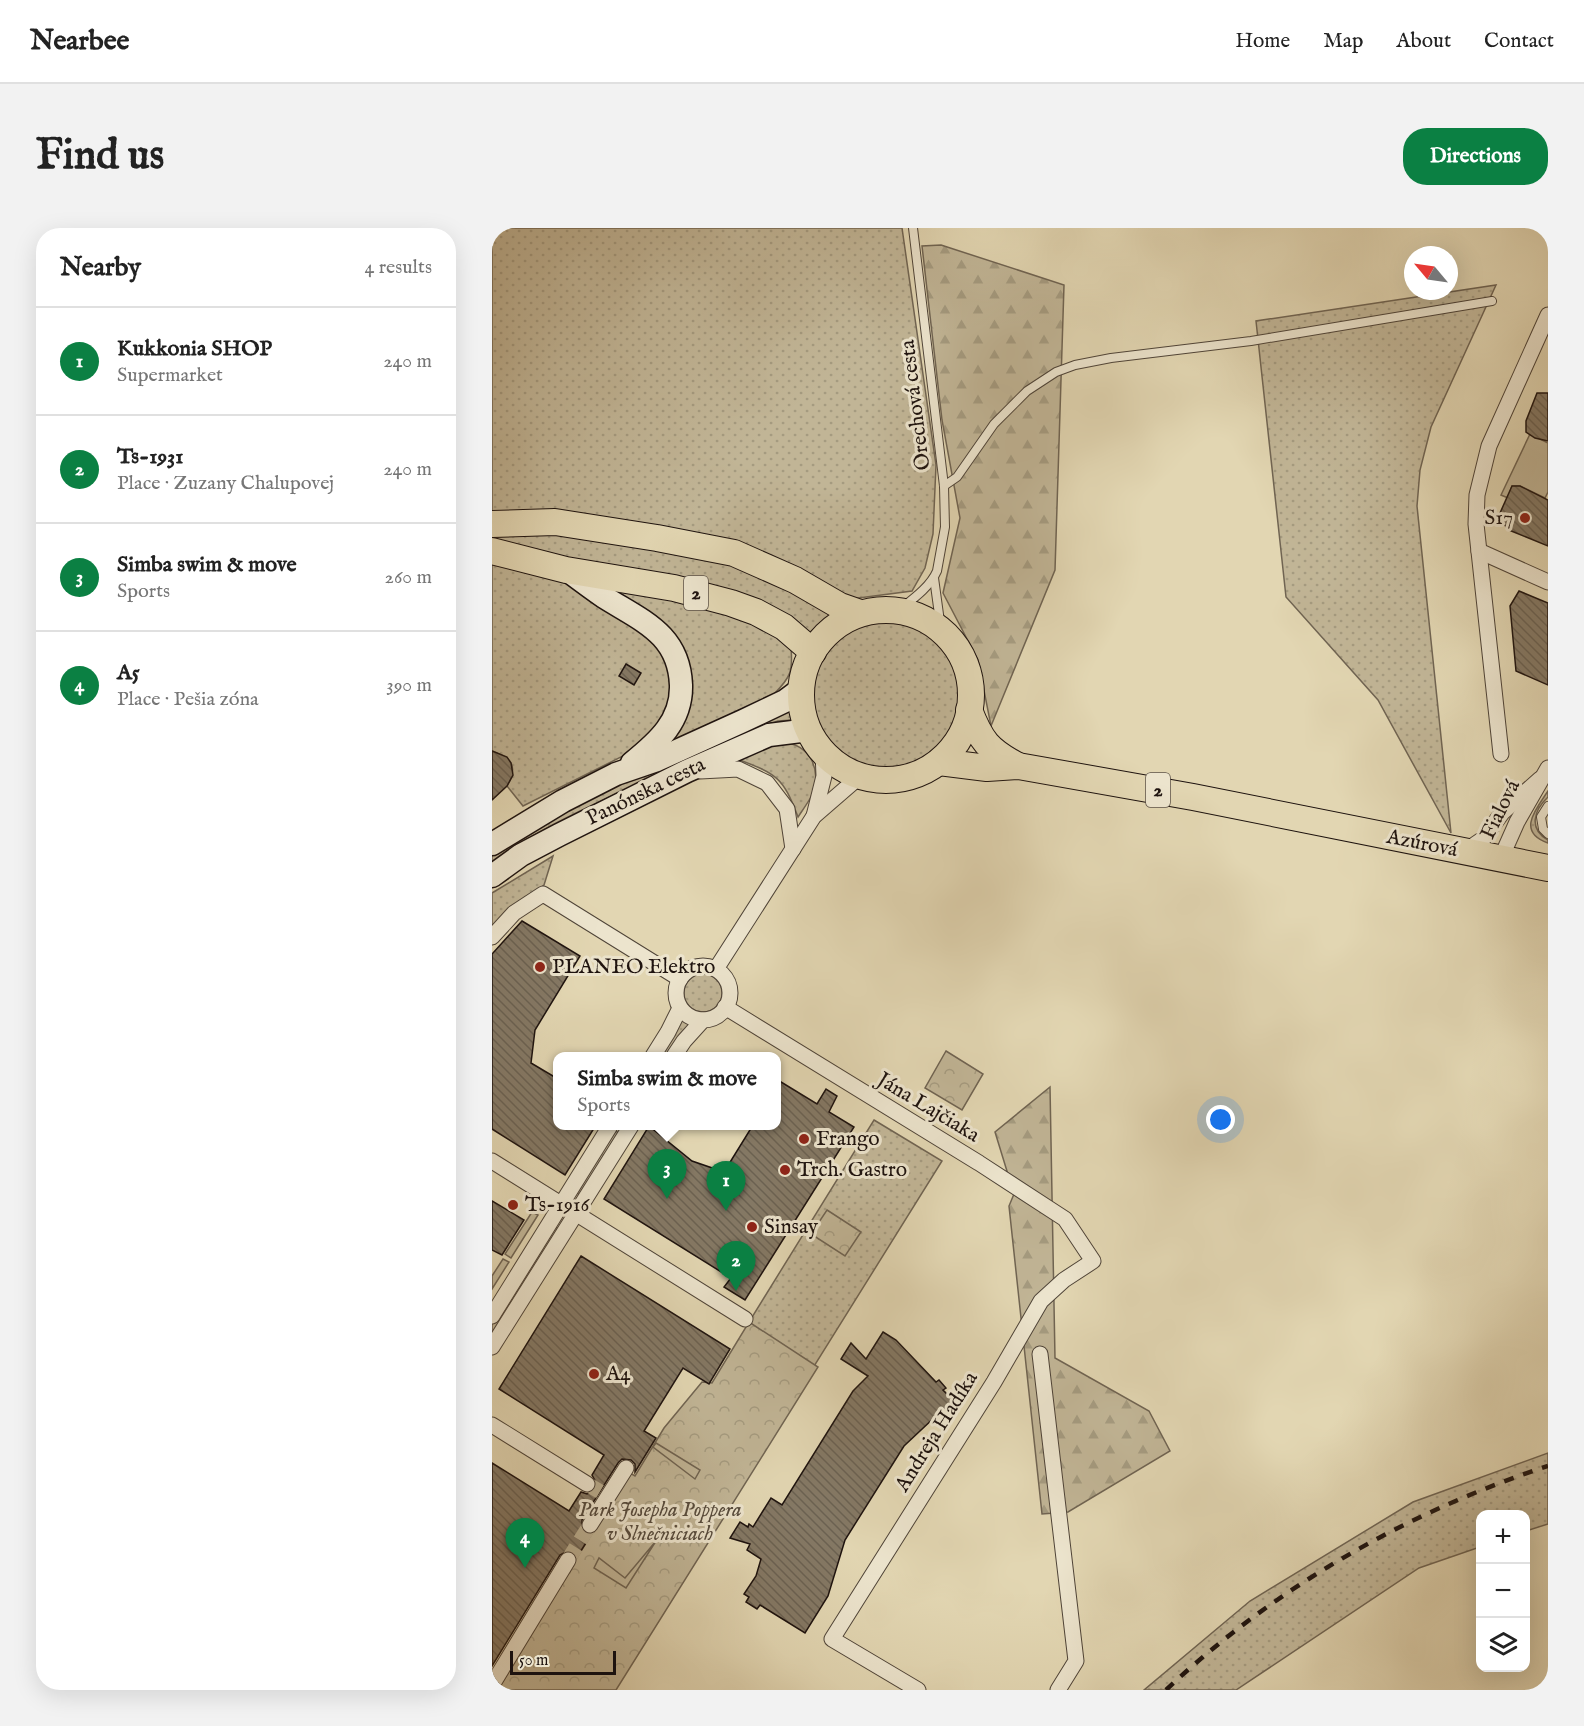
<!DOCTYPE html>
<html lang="en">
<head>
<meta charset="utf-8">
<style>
	:root { --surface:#fff; --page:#f2f2f2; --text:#222; --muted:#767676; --line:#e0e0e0; --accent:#0b8043 }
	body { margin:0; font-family:"IM FELL English",serif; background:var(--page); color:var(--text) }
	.controls { position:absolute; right:18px; bottom:18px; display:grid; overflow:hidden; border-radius:12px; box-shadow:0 6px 24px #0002 }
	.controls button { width:54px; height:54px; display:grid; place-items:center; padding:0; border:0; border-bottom:2px solid var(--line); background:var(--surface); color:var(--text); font:30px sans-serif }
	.compass { position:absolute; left:912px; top:18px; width:54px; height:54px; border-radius:50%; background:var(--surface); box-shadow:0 6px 24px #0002; rotate:299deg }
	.scale { position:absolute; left:18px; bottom:15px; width:106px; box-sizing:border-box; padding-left:6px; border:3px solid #1e130f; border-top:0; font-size:16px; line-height:21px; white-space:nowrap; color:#1e130f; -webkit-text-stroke:4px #ece4cd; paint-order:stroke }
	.you { position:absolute; left:729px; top:892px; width:21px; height:21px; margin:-15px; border:4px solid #fff; border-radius:50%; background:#1a73e8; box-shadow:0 0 0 9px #1a73e833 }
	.badge { display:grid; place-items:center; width:39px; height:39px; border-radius:50%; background:var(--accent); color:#fff; font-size:20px; font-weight:700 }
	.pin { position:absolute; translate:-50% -50px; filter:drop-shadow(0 2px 3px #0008) }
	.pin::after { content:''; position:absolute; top:32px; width:21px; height:18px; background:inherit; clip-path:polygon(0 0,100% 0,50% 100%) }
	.popup { position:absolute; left:61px; top:824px; width:228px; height:78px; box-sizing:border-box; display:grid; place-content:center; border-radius:12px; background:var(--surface); filter:drop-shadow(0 2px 4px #0005); font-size:20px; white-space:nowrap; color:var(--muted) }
	.popup b { font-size:22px; color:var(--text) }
	.popup::after { content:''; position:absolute; left:50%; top:100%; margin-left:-12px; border:12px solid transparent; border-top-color:var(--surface) }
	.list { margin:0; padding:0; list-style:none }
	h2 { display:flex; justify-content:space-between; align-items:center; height:78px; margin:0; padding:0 24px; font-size:26px }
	h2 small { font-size:20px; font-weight:400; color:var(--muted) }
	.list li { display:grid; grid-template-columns:39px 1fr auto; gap:18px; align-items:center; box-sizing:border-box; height:108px; padding:0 24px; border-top:2px solid var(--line) }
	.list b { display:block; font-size:22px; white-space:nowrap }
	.list p { margin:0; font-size:20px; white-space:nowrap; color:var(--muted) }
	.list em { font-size:20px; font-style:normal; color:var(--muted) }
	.icon { flex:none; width:33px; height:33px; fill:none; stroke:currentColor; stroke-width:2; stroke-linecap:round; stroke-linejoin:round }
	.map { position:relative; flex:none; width:1056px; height:1462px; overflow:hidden; border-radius:24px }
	header { display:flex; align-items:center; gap:36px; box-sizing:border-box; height:84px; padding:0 30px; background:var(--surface); border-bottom:2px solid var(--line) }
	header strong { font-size:28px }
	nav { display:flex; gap:33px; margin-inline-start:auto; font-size:21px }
	.intro { display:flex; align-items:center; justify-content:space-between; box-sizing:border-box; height:144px; padding:0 36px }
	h1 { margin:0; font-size:42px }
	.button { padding:15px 27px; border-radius:24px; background:var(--accent); color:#fff; font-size:21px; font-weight:700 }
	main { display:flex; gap:36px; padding:0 36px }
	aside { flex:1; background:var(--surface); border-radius:24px; box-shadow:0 6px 24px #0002 }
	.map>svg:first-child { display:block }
	.grass { fill:url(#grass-dots); stroke:#706452; stroke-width:1.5 }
	.forest { fill:url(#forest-firs); stroke:#706452; stroke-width:1.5 }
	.park { fill:url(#park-crowns); stroke:#706452; stroke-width:1.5 }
	.garden { fill:#c1b596; stroke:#706452; stroke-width:1.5 }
	.building { fill:url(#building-back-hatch); stroke:#1e130f; stroke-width:1.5 }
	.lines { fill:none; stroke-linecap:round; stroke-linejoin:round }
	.street-tunnel { stroke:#bbaf91; stroke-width:15; stroke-dasharray:15 8; stroke-linecap:butt }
	.lane-casing { stroke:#4f4438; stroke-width:10 }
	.street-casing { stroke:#4f4438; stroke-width:17 }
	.secondary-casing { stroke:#1e130f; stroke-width:25 }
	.primary-casing { stroke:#1e130f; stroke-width:28 }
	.lane { stroke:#ece4cd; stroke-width:8 }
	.street { stroke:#ece4cd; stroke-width:15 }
	.secondary { stroke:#ece4cd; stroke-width:22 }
	.primary { stroke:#e2d6b2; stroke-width:26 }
	.rail { stroke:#1e130f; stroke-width:4.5; stroke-dasharray:10 10; stroke-linecap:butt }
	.poi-dot { fill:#8f2418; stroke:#ece4cd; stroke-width:2 }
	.labels { text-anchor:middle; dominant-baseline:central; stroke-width:6; stroke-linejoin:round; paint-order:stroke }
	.shield { fill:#ece4cd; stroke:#5c5248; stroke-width:1.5 }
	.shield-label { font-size:20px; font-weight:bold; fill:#1e130f }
	.street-label { font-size:21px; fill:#1e130f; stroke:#ece4cd }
	.poi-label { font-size:21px; fill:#1e130f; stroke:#ece4cd; text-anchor:start }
	.park-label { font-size:21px; font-style:italic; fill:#574c3e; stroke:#ece4cd }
</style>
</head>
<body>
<header>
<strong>Nearbee</strong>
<nav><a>Home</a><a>Map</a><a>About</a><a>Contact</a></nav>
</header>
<div class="intro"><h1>Find us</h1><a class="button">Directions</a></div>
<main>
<aside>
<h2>Nearby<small>4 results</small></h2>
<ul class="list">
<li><span class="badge">1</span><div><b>Kukkonia SHOP</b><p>Supermarket</p></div><em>240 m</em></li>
<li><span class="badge">2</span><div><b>Ts-1931</b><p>Place · Zuzany Chalupovej</p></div><em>240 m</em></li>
<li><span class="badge">3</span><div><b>Simba swim &amp; move</b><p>Sports</p></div><em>260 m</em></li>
<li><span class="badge">4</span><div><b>A5</b><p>Place · Pešia zóna</p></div><em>390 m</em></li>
</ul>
</aside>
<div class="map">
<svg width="1056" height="1462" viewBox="0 0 1056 1462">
	<defs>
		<pattern id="grass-dots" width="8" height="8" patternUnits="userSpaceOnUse" patternTransform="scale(1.5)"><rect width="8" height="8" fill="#c1b596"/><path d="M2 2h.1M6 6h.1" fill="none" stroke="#a59b80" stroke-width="1.8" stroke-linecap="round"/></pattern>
		<pattern id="forest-firs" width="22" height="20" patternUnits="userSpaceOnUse" patternTransform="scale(1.5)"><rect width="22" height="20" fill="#c1b596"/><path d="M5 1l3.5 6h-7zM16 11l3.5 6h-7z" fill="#a59b80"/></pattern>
		<pattern id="park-crowns" width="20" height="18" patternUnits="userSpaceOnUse" patternTransform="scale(1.5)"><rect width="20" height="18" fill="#c1b596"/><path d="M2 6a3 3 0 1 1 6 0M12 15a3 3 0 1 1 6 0" fill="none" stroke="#a59b80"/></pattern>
		<pattern id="building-back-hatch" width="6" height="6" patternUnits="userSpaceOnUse" patternTransform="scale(1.5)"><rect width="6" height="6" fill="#847864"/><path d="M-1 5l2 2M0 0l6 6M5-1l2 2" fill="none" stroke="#6b6151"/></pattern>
	</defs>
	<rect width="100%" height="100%" fill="#e2d6b2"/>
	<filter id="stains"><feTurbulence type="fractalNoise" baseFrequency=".00333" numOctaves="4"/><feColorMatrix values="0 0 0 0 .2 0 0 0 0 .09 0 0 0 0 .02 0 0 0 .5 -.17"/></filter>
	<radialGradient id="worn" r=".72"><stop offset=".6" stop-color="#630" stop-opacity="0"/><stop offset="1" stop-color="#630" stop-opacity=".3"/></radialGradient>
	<!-- grass -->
	<g class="grass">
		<polygon points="0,0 410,0 444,237 441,306 433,340 420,363 359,371 246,314 0,289"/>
		<polygon points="1004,57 939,199 928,242 925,278 959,605 886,472 794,369 764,93"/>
		<polygon points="60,305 122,311 261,341 341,385 317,405 0,312 0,307"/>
		<path d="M0,334L59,348L90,361L165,411L178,429V485L139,524L31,578L15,558C26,539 21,530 0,523Z"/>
		<path d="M102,353L263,392L299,419C301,443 299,449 282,466L169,520L196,452Z"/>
		<circle cx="394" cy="467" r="75"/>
		<path d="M298,482L300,492L286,493C232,513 180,539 128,564C84,585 39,605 0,635V628C67,578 154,545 230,511C246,503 263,494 281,488C287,486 292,486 298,482Z"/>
		<path d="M289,514C319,516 331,543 319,569C315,576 310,583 306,589C291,549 285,546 245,531Z"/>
		<path d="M1056,563V569C1042,582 1036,601 1056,612V615C1024,604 1044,581 1056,563Z"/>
		<polygon points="61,628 52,657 18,681 0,700 0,665"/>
		<circle cx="211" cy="765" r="19"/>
		<polygon points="188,791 198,797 176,828 166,828"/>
		<polygon points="382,892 450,933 286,1196 257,1094"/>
		<polygon points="121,901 128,906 88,967 82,963"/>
		<polygon points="62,998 68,1002 0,1111 0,1095"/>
		<polygon points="1056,1225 1056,1296 1034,1303 1034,1286 988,1286 988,1319 927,1340 744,1462 652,1462 758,1373 921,1274"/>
	</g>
	<!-- forest -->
	<g class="forest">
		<polygon points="449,17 572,57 563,342 499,498 486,432 451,365 468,290 450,192 430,18"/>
		<polygon points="558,859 563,1130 657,1183 678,1223 576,1284 550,1286 517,978 522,966 503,904"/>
	</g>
	<!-- park -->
	<g class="park">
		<polygon points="454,823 491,846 470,882 433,860"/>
		<polygon points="335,982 369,1004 353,1028 319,1006"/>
		<polygon points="257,1094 326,1139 124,1462 2,1462 138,1245 143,1248 172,1200 210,1154 220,1155"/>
	</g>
	<!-- garden -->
	<g class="garden">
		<polygon points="1038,206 1056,215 1056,264 1053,270 1028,258 1020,258 1016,270 1009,267"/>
		<polygon points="40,984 46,987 19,1030 13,1026"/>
		<polygon points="11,1031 17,1034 0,1061 0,1048"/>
		<polygon points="164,1215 208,1242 203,1251 161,1219"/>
		<polygon points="164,1313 134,1360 102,1340 107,1330 133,1350"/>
	</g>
	<!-- building -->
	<g class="building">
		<polygon points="1045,165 1056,165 1056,213 1043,210 1034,204 1034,193"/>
		<polygon points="1020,258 1028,258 1056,272 1056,318 1017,302 1010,294 1008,285"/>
		<polygon points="1027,363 1056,375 1056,457 1024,443 1018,378"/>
		<polygon points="134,436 149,445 142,457 127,448"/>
		<polygon points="0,523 15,529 19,535 21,547 15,558 0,572"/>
		<polygon points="30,693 88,728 43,802 39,835 66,851 66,897 104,897 73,947 0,901 0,726"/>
		<polygon points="289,854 325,876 334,861 345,868 337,884 362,899 253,1072 232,1059 239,1050 112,971 157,898 200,933 232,944 261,897 285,897 285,860"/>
		<polygon points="0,973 32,992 10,1027 0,1022"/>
		<polygon points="89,1028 238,1121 217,1156 191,1140 152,1203 164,1210 143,1244 143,1236 139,1232 130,1231 126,1235 90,1292 90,1302 93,1305 99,1307 85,1329 82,1324 77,1322 68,1327 0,1438 0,1235 77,1283 89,1264 95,1266 103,1262 105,1256 100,1247 112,1227 7,1161"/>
		<polygon points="391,1104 404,1112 444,1154 447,1152 454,1160 451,1162 461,1172 412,1218 353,1312 336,1368 313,1405 268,1377 265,1381 254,1374 257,1369 252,1366 264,1348 269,1331 255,1322 258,1316 238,1310 248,1294 256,1299 257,1296 261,1299 279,1270 290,1277 361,1163 376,1148 349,1131 359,1115 374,1131"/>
	</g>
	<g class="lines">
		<!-- street-tunnel -->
		<g class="street-tunnel">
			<polyline points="95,1256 112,1266"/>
			<polyline points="76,1332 98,1297"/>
		</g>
		<defs>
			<g id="lane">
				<polyline points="452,258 465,249 502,196 535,163 564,144 583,137 619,130 759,113 1000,73"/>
				<polyline points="442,350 449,401"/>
				<path d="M407,382C421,371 438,359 445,343L453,299L452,258L421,0"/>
				<polyline points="1056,578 1049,589 1051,601 1056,606"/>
			</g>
			<g id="street">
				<polyline points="987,323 1056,354"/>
				<polyline points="1009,526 984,296 985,267 997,218 1056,87"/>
				<polyline points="208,543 246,541 275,555 295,581 301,621"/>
				<polyline points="322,588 332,548 331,524"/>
				<polyline points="972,624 991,611 1010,585 1048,551"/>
				<polyline points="1009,630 1025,594 1056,540"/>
				<polyline points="0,709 22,685 51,666 188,751"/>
				<circle cx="211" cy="765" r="27"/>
				<polyline points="224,741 322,588 367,549"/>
				<polyline points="233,779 487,935 573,991 601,1033 572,1052 549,1073 502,1154 340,1411 426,1462"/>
				<polyline points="161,828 176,804 188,780"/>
				<polyline points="182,828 192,813 211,792"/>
				<polyline points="0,933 253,1091"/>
				<polyline points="0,1088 118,898"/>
				<polyline points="0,1119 139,898"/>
				<polyline points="548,1126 584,1433 566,1462"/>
				<polyline points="0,1197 95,1256"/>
				<polyline points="98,1297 134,1240"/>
				<polyline points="0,1457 76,1332"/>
			</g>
			<g id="secondary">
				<path d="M75,342C87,351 99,360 112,369C150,393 187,406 189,457C190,493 166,514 140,535"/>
				<polyline points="0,616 71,573 124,546 165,532 251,493 293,473 309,461"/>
				<polyline points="0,648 29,627 67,607 195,543 277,507 317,502"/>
			</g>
			<g id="primary">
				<polyline points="0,296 63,294 165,310 242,325 303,352 348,378 368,385"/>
				<polyline points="0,323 74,342 182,360 239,375 264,384 292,399 321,424"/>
				<circle cx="394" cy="467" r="85"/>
				<path d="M477,482C489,513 496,522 526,538"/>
				<polyline points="447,534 495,540 526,538 701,569 1056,640"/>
			</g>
		</defs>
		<!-- lane casing -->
		<use href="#lane" class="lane-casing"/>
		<!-- street casing -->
		<use href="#street" class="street-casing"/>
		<!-- secondary casing -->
		<use href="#secondary" class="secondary-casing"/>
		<!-- primary casing -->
		<use href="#primary" class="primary-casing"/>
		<!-- lane -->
		<use href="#lane" class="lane"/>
		<!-- street -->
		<use href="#street" class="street"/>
		<!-- secondary -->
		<use href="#secondary" class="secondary"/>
		<!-- primary -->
		<use href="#primary" class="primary"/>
		<!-- rail -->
		<path class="rail" d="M674,1462C782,1360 915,1284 1056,1238"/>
	</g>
	<!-- markers -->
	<g class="poi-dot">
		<circle cx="1033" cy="290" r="6"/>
		<circle cx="48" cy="739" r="6"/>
		<circle cx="312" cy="911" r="6"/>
		<circle cx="293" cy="942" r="6"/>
		<circle cx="21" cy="977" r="6"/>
		<circle cx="260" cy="999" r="6"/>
		<circle cx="102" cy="1146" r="6"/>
	</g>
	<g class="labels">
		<!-- shield labels -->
		<g class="shield">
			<rect x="192" y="348" width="24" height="34" rx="4.5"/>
			<rect x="654" y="545" width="24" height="34" rx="4.5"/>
		</g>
		<g class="shield-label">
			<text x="204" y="365">2</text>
			<text x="666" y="562">2</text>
		</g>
		<!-- street labels -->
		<g class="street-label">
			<text transform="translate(424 177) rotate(-97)">Orechová cesta</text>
			<text transform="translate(154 564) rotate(-26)">Panónska cesta</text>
			<text transform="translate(1009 582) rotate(-64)">Fialová</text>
			<text transform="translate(930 616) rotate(11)">Azúrová</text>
			<text transform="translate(436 880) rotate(31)">Jána Lajčiaka</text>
			<text transform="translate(445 1204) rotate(-58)">Andreja Hadíka</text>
		</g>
		<!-- poi labels -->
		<g class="poi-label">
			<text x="1021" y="290" text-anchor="end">S17</text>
			<text x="60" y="739">PLANEO Elektro</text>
			<text x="324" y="911">Frango</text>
			<text x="305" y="942">Trch. Gastro</text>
			<text x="33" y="977">Ts-1916</text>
			<text x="272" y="999">Sinsay</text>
			<text x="114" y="1146">A4</text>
		</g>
		<!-- park labels -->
		<g class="park-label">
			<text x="168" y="1282">Park Josepha Poppera<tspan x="168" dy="24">v Slnečniciach</tspan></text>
		</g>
	</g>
	<rect width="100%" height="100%" filter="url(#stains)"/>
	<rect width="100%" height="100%" fill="url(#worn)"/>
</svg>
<div class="controls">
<button>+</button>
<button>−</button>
<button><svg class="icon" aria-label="layers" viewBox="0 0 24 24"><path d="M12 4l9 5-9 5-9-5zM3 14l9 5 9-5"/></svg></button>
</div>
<svg class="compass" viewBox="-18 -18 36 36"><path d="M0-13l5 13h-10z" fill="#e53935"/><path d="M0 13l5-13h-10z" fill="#767676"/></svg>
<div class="scale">50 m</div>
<div class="you"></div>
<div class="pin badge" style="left:234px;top:983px">1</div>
<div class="pin badge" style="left:244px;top:1063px">2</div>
<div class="pin badge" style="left:175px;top:971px">3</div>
<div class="popup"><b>Simba swim &amp; move</b>Sports</div>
<div class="pin badge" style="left:33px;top:1340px">4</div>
</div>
</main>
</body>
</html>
